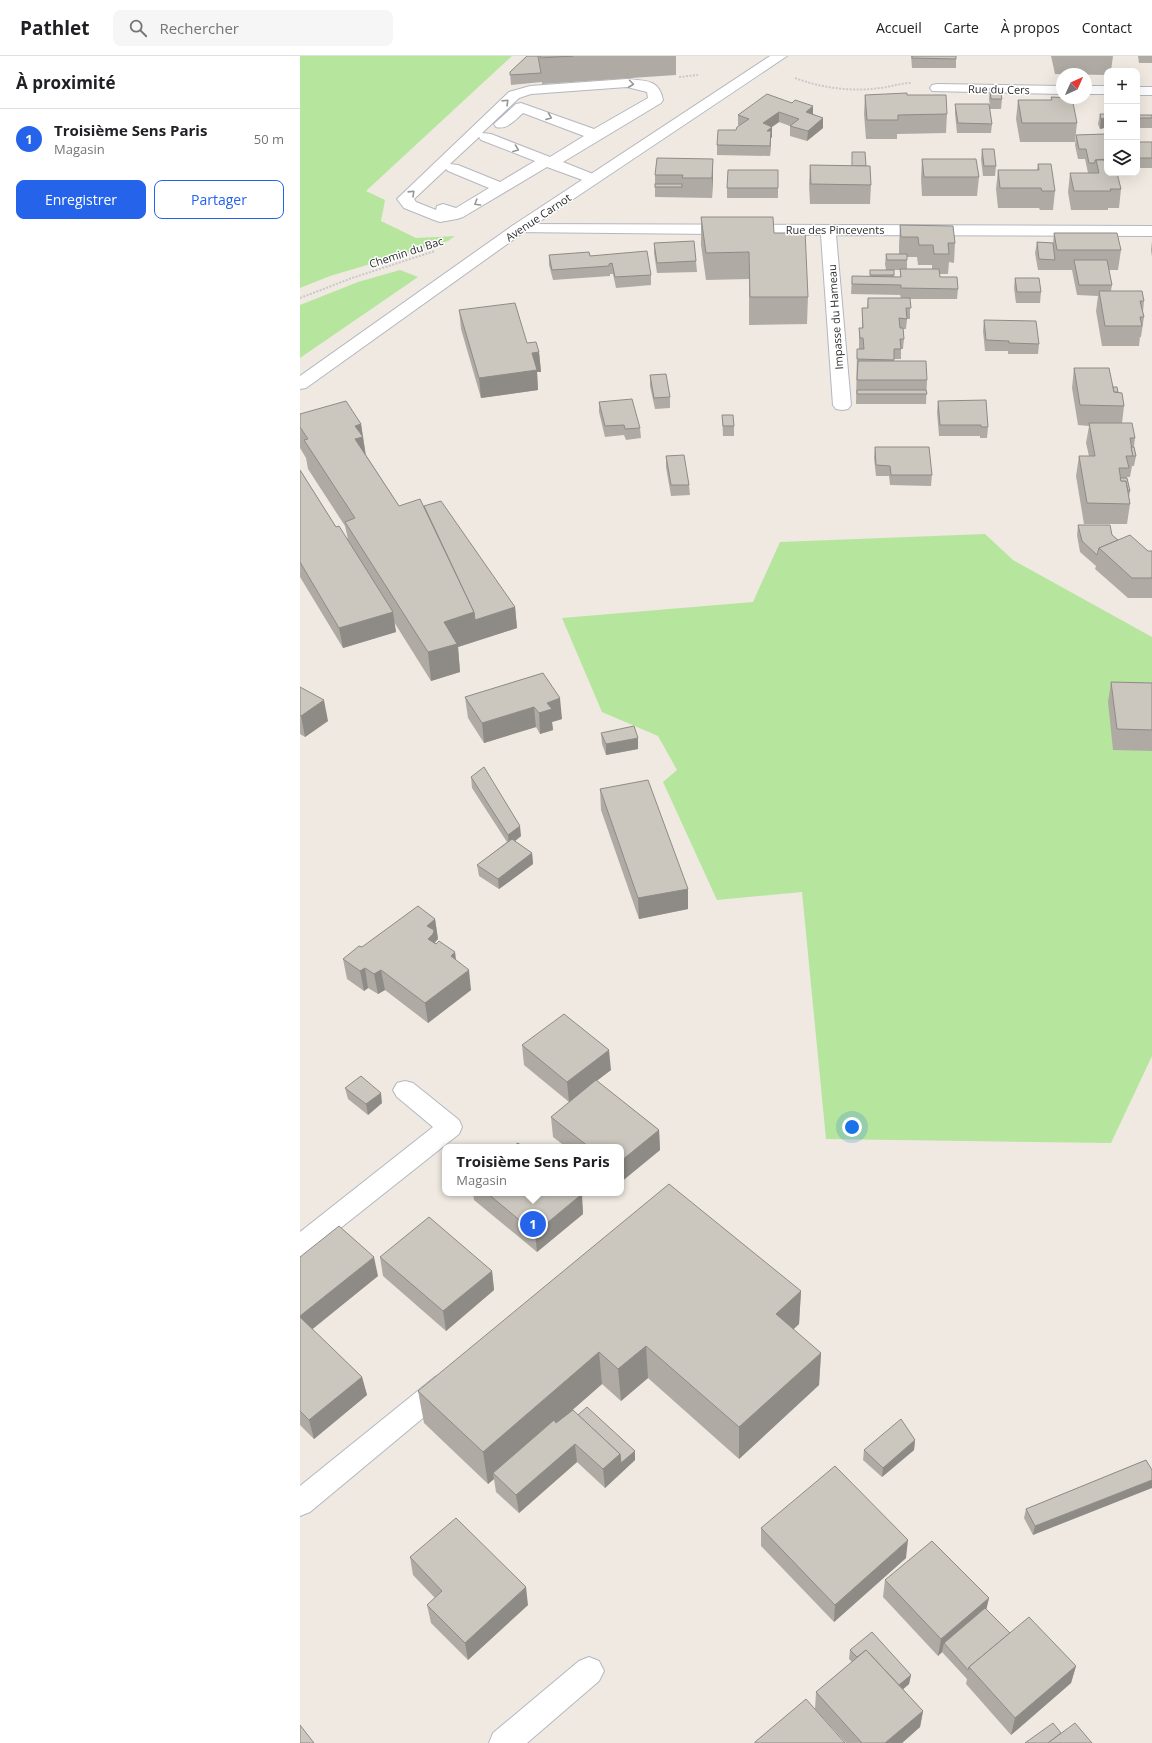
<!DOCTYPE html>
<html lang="fr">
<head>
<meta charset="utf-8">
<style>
	:root { --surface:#fff; --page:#f6f6f6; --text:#202124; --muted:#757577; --line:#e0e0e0; --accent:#2563eb }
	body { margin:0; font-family:"Open Sans",sans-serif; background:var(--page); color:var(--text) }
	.controls { position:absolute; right:12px; top:12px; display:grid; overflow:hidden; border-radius:8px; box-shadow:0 4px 16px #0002 }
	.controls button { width:36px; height:36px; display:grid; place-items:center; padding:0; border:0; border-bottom:1px solid var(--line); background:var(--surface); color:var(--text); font:20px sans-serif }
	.compass { position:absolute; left:756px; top:12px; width:36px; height:36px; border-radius:50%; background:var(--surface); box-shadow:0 4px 16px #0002; rotate:45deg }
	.you { position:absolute; left:552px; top:1071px; width:14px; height:14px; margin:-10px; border:3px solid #fff; border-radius:50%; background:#1a73e8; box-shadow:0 0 0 6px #1a73e833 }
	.badge { display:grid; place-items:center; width:26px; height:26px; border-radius:50%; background:var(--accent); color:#fff; font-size:13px; font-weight:700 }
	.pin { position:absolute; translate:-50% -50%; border:2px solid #fff; box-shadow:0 1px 4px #0006 }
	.popup { position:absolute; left:142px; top:1088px; width:182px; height:52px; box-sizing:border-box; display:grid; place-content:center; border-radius:8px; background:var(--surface); filter:drop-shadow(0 1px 3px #0005); font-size:13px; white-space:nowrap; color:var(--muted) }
	.popup b { font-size:15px; color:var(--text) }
	.popup::after { content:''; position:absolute; left:50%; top:100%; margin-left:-8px; border:8px solid transparent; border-top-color:var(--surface) }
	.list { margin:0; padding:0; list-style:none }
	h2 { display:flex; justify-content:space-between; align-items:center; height:52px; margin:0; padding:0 16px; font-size:17px }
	h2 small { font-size:13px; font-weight:400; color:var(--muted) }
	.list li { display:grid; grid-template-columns:26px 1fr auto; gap:12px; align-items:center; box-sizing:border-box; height:60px; padding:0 16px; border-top:1px solid var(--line) }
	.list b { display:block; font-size:15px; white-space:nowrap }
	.list p { margin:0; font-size:13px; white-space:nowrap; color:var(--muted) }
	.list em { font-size:13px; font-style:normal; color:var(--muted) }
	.actions { display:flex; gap:8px; padding:12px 16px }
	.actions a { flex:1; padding:9px 0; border:1px solid var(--accent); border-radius:8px; text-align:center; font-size:14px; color:var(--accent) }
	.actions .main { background:var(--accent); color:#fff }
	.icon { flex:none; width:22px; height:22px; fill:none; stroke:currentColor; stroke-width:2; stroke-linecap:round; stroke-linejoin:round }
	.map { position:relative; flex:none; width:852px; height:1687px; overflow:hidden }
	header { display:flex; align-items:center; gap:24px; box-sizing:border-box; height:56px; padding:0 20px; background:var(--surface); border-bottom:1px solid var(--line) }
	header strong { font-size:19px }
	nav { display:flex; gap:22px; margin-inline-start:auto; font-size:14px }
	.search { width:280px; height:36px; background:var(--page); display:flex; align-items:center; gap:10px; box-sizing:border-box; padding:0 14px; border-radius:8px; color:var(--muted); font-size:15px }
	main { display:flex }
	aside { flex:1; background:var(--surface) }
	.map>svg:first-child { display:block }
	.green { fill:#b6e59e }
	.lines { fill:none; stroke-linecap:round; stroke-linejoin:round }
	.service-casing { stroke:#b4b7c1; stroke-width:2 }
	.minor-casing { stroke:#b4b7c1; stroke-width:2 }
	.secondary-casing { stroke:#b4b7c1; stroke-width:2 }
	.path { stroke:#c9c9c9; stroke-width:2; stroke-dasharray:2 1.5; stroke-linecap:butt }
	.service { fill:#fff; fill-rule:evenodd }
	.minor { fill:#fff; fill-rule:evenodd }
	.secondary { fill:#fff; fill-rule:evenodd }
	.wall { fill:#afaba4; fill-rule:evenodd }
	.shaded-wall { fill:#8e8b86 }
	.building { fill:#cbc7bf; stroke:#8e8b86 }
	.oneway { stroke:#969696 }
	.labels { text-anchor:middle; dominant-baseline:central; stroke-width:3; stroke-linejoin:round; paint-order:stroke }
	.far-street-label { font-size:11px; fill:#2e2e2e; stroke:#fff }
</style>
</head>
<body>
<header>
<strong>Pathlet</strong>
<div class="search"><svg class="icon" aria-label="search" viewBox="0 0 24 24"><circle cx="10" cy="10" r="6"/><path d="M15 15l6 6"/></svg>Rechercher</div>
<nav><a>Accueil</a><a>Carte</a><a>À propos</a><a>Contact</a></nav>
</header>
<main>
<aside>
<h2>À proximité<small></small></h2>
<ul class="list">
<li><span class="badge">1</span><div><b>Troisième Sens Paris</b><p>Magasin</p></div><em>50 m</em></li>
</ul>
<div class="actions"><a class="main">Enregistrer</a><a>Partager</a></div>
</aside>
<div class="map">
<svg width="852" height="1687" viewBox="0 0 852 1687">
	<rect width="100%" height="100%" fill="#efe9e1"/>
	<!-- green -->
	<g class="green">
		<polygon points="0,0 212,0 66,135 85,144 81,165 116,182 155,180 148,185 30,220 0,232"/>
		<polygon points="100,214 118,221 0,302 0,249 58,226"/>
		<polygon points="685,478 713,504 852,581 852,1000 811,1087 526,1083 502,836 417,844 363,726 377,714 358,680 302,656 262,562 453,546 480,486"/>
	</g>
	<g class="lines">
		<defs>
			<g id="service">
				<path d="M327,23C346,25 359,23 363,44L361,47L263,106L298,120L301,123L298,126H288L247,111L163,161L157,163L140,166L134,164L104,152L97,143L209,36L230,30ZM327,31L347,36L348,42L294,73L221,47L216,48L194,68L196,71C207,74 215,64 223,57L284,80L250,101L191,78L182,77L219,42L231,38ZM179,81L181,84L235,105L200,126L158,109L150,108ZM146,113L148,115L189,132L156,152L143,148L137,150L136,154L116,146L114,143Z"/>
				<polygon points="105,1025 113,1027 159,1064 162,1071 159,1078 9,1197 0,1201 0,1176 133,1071 97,1041 93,1034 97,1027"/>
				<polygon points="144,1317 153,1321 157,1329 153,1337 10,1456 0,1460 0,1430 135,1321"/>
			</g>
			<g id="minor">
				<polygon points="637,28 762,30 762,38 632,35 630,32 632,29"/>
				<rect x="786" y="30" width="21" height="8"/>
				<rect x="837" y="31" width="15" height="8"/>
				<polygon points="218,168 852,170 852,180 536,179 551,349 548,353 542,354 536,353 533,349 521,179 212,176 210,173 212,170"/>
				<polygon points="289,1601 299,1605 304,1615 299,1625 227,1687 189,1687 193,1677 279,1605"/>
			</g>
			<polygon id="secondary" points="470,0 487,0 224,176 6,332 0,333 0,320 212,170"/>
		</defs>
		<!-- service casing -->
		<use href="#service" class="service-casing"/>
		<!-- minor casing -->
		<use href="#minor" class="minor-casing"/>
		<!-- secondary casing -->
		<use href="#secondary" class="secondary-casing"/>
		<!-- path -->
		<g class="path">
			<polyline points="379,21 398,19"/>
			<path d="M495,22C522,32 551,36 580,32C591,31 600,27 611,27"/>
			<polyline points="0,242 52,222 135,195"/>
		</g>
		<!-- service -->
		<use href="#service" class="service"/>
		<!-- minor -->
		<use href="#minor" class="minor"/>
		<!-- secondary -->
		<use href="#secondary" class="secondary"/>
	</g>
	<!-- wall -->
	<g class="wall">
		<polygon points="227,0 381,0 376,0 376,19 242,28 242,25 242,26 211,29 210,16"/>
		<polygon points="611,0 656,0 656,12 612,12"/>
		<polygon points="751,0 813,0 811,15 807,15 807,19 755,18"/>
		<polygon points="838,0 852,0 852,7 839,7"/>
		<polygon points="690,32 702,43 701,53 690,53 689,42"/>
		<polygon points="565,39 607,39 647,58 646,77 597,78 597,83 566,83 564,58"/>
		<polygon points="751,41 777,67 775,86 720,86 716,63 718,44 751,44"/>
		<polygon points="492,47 513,50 513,58 523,62 523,72 507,85 490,80 490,70 479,66 472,71 472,81 471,82 470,100 417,99 417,89 436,74 440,69 438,69 438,59"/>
		<polygon points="655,48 692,68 691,77 657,77 655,58"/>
		<polygon points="800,58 807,58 807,85 806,85 807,88 807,117 821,133 819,152 808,152 808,154 771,154 768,136 770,117 788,117 785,103 778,103 775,89 776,79 804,78 804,72 800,73 798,68"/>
		<polygon points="838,59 852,59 852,72 837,72 837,66"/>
		<rect x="837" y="86" width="15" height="26"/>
		<polygon points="682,93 696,110 695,120 683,120 681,103"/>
		<polygon points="552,96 566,110 571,129 570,148 510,148 509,129 510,109 552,110"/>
		<polygon points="413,103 412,142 355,141 355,119"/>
		<polygon points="622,103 679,121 677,140 622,140 621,122"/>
		<polygon points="738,108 755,135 753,154 740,154 739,152 698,152 696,133 698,114 737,114"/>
		<rect x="427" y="132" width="51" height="10"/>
		<polygon points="401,161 474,177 487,177 508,241 507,268 449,269 449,223 406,224 401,189"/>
		<path d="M600,169L655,187L654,207L649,206L648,218H640V221L658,233L657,243H610V263H607L606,273H603L604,283L603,293H601V303H594V305L627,324L626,348H556L557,293H559V272H562V252H567L568,242H601L600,239L551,238L552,220L570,221V214H586L585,208L586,198H599V189ZM607,201H617L618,209H632V213H607ZM594,214H600V221H594Z"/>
		<polygon points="754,177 821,194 818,214 809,214 812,229 811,235 844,245 843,256 844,261 841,281 840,281 839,290 802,290 796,255 798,240 777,239 772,214 738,214 735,197 737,186 753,187"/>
		<polygon points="852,185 852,201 851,194"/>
		<polygon points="354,187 396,205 397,216 357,217 354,197"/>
		<polygon points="249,199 290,200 351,219 351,229 316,232 313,218 310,218 310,220 253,224 249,209"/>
		<polygon points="715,222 741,236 740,247 716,247 714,232"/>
		<polygon points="159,254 239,296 241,316 237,316 238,334 181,342 161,273"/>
		<polygon points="684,264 739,288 738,298 708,298 708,295 685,295 683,275"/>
		<polygon points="774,312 813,331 818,336 824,350 822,367 835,382 834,391 836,400 834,410 832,410 830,421 827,421 827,422 830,435 829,441 830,448 827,468 784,468 776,420 779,400 789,400 786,387 789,370 778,369 772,332"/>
		<polygon points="350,319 370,341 370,352 355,353 350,330"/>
		<polygon points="638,345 688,371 687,382 680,382 680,380 639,380 637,356"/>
		<polygon points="299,346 340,372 341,382 326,384 324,379 305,381 299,356"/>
		<polygon points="0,358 61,368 66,399 99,450 124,450 215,551 217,572 158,591 160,616 131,625 94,566 96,576 43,592 0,521 0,414 36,471 48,483 45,470 8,413 6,402 0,392"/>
		<polygon points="422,359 434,370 434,380 423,380"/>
		<polygon points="575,391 632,419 631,430 590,429 589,420 576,420 574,402"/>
		<polygon points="366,400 389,429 390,439 371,440 366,411"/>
		<polygon points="778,469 812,479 818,484 848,495 852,495 852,542 828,542 795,513 796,510 780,496 777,479"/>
		<polygon points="243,617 262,663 252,666 253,674 240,678 236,671 184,687 168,662 165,641"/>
		<polygon points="811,626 852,627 852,695 813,694 808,646"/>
		<polygon points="0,631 28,665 5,681 0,678"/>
		<polygon points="301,677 338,693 306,699 302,688"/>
		<polygon points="171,721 221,780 215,785 232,797 233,808 199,833 179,820 177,809 207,786 172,732"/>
		<polygon points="300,733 388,853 339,863 301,754"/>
		<polygon points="135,863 138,883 135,886 136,888 155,896 156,904 171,934 128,967 85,934 78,938 68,932 64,935 47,923 43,903 62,891"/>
		<polygon points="222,989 311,1014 296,1025 359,1074 360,1094 321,1126 321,1091 266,1091 253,1081 251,1061 269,1046 224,1009"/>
		<polygon points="45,1032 82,1047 68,1059 48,1043"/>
		<polygon points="173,1137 281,1137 283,1158 237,1196 174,1144"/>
		<polygon points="0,1201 78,1220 12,1273 62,1321 67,1339 14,1383 0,1369"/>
		<polygon points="80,1201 192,1215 194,1234 146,1275 83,1220"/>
		<polygon points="501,1235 499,1268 493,1273 521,1297 519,1329 439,1403 348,1322 321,1345 302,1328 270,1356 278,1359 335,1395 335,1404 305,1432 277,1406 219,1457 196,1436 194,1423 188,1428 124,1367 118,1335"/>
		<polygon points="615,1384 614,1394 582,1421 563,1404 564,1394"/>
		<polygon points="846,1404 733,1479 724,1462 726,1453"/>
		<polygon points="461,1472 606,1502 534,1566 461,1490"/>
		<polygon points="110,1501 228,1549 168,1604 131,1567 127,1549 135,1542 113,1519"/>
		<polygon points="585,1524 689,1542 686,1553 710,1577 776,1610 771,1627 711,1679 666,1628 667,1623 642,1596 638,1600 583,1541"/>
		<polygon points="550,1594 611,1619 609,1628 603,1633 623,1655 620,1671 602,1687 546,1687 515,1653 516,1636 552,1606 549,1603"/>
	</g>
	<!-- shaded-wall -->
	<g class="shaded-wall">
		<polygon points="513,50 513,60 506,56"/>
		<polygon points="479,56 479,66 463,77 463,67"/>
		<polygon points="807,61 807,71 805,68 804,72 800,73 801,63"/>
		<polygon points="523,62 523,72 507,85 508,75"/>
		<polygon points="472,71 472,81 471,82 470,100 470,82 467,75"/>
		<polygon points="413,103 413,122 412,142 412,122"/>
		<polygon points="239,296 241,316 237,316 238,334 181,342 179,322 232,297"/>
		<polygon points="61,368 67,409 55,383 55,370"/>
		<polygon points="215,551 217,572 158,591 160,616 131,625 128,596 144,566 174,556"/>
		<polygon points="93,556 96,576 43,592 39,572"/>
		<polygon points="260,642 262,663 252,666 253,674 240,678 239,657 247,647"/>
		<polygon points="24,644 28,665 5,681 1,660"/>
		<polygon points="234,651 236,671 184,687 182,667"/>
		<polygon points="338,682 338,693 306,699 306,688"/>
		<polygon points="220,770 221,780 209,790 208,779"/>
		<polygon points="232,797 233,808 199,833 198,823"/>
		<polygon points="388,833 388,853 339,863 338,842"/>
		<polygon points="135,863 138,883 135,886 137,895 128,883 127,870"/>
		<polygon points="155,896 157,917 151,900"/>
		<polygon points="65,912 68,932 64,935 60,915"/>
		<polygon points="81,914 85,934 78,938 74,918"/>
		<polygon points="169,914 171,934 128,967 125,947"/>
		<polygon points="309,994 311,1014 269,1046 267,1026"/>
		<polygon points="81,1037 82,1047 68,1059 66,1048"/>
		<polygon points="359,1074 360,1094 321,1126 321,1105"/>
		<polygon points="282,1138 283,1158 237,1196 235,1177"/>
		<polygon points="74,1201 78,1220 4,1280 0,1264 0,1260"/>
		<polygon points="192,1215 194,1234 146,1275 143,1255"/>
		<polygon points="501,1235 499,1268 475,1291 476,1258"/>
		<polygon points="346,1290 348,1322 321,1345 318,1313"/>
		<polygon points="299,1296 302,1328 196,1421 193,1417 194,1423 188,1428 183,1396"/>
		<polygon points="521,1297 519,1329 439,1403 439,1371"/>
		<polygon points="62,1321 67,1339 14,1383 9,1364"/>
		<polygon points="615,1384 614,1394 582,1421 583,1412"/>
		<polygon points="275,1388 277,1406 219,1457 216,1439"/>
		<polygon points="335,1395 335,1404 305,1432 303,1413 320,1398"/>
		<polygon points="852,1424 852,1432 733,1479 735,1470"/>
		<polygon points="608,1484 606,1502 534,1566 535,1549"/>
		<polygon points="226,1531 228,1549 168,1604 165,1587"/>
		<polygon points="689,1542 685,1559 644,1587 642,1596 638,1600 641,1583"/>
		<polygon points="776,1610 771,1627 711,1679 715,1662"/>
		<polygon points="611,1619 609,1628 593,1642 594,1633"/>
		<polygon points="623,1655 620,1671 602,1687 585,1687"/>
	</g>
	<!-- building -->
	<g class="building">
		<polygon points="227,0 238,0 241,17 210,19 210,16"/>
		<polygon points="240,0 273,0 241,2"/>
		<polygon points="612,0 656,0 656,3 612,2"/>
		<polygon points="690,32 700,33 702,43 691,43"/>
		<polygon points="607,37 607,39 646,39 647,58 598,59 598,64 567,64 565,39"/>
		<polygon points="467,38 492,47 495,44 513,50 506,56 523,62 508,75 490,70 499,63 479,56 463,67 472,71 467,75 471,75 470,90 417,89 418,74 436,74 437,71 449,63 438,59"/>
		<polygon points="751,41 772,42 777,67 722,67 718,44 752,44"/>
		<polygon points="655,48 689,48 692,68 658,67"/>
		<polygon points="800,58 807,58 807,61 801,63"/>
		<polygon points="838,59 852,59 852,62 839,62"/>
		<polygon points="805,68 807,68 807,75"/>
		<polygon points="805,78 807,88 807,103 795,104 795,107 789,107 786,93 779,93 776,79"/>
		<rect x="837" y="86" width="15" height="16"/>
		<polygon points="682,93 694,93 696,110 684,110"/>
		<polygon points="552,96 565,96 566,110 552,110"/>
		<polygon points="357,102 413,103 412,122 382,122 383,119 355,119"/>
		<polygon points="622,103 676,103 679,121 624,121"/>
		<polygon points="796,104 804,104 805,108 807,108 807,117 817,117 821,133 810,133 811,135 774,135 770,117 799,117"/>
		<polygon points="738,108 751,108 755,135 742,135 741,132 700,132 698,114 739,114"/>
		<polygon points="510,109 570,110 571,129 511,128"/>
		<polygon points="428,114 478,114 478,132 427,132"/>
		<rect x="355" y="128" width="27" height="3"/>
		<polygon points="401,161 473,161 474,177 487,177 487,173 505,174 508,241 450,241 449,196 406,197"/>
		<polygon points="600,169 653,170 655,187 648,187 649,198 634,198 633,189 619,189 618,181 601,181"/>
		<polygon points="754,177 817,177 821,194 757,194"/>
		<polygon points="394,185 396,205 357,207 354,187"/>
		<polygon points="737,186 753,187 755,204 739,203"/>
		<polygon points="347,195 351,219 315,221 312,207 309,208 309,210 252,214 249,199 289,196 290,200"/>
		<polygon points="586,198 607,198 607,204 587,204"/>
		<polygon points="774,204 807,204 812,229 779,229"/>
		<polygon points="600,213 639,213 640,221 657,221 658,233 601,232 601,229 552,228 552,220 601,221"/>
		<rect x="570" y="214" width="24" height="5"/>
		<polygon points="715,222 739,222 741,236 717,236"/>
		<polygon points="799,235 842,235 844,245 840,245 844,261 840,261 842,270 805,270"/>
		<polygon points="568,242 610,242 611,252 606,252 607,263 599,262 600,272 603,272 604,283 600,283 601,293 594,293 594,304 557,303 557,293 564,293 563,282 560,282 559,272 563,272 562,252 568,252"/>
		<polygon points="215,247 227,287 236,286 239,296 232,297 237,314 179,322 159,254"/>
		<polygon points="684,264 736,265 739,288 709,287 709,285 686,284"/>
		<polygon points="558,305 626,305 627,324 557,324"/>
		<polygon points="774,312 809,312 814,336 822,337 824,350 780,349"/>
		<polygon points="366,318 370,341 354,342 350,319"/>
		<polygon points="813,331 817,331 818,336 814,336"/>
		<polygon points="557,334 626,334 627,338 557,338"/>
		<polygon points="332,343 340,372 325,373 324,369 305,370 299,346"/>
		<polygon points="686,344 688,371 681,371 681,369 640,369 638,345"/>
		<polygon points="46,345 61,368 55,370 63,381 55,383 99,450 120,443 174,556 144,566 157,588 128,596 45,466 55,462 4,384 8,383 0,371 0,358"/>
		<polygon points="422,359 433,359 434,370 423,370"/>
		<polygon points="789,367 832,367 835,382 830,382 833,400 826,400 829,412 819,412 821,425 826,425 830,448 787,447 779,400 795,400"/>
		<polygon points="575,391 629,391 632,419 591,419 590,410 576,409"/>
		<polygon points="831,391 834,391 836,400 833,400"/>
		<polygon points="384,399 389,429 371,429 366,400"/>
		<polygon points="0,414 36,471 39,470 93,556 39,572 0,506"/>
		<polygon points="820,422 827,422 830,435 828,435 826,425 821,425"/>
		<polygon points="141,445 215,551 175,564 174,556 124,450"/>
		<polygon points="778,469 810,469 812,479 818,484 799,492 797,499 782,485"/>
		<polygon points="830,479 848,495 852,495 852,522 832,522 799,492"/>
		<polygon points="243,617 260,642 247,647 252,653 239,657 234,651 182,667 165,641"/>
		<polygon points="811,626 852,627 852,674 817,673"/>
		<polygon points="0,631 24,644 1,660 0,659"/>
		<polygon points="334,670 338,682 306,688 301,677"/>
		<polygon points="184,711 220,770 208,779 171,721"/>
		<polygon points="348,724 388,833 338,842 300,733"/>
		<polygon points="212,783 232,797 198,823 177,809"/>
		<polygon points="118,850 135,863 127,870 134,874 133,878 128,883 136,888 139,885 155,896 151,900 169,914 125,947 81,914 74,918 65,912 60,915 43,903 59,890 62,891"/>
		<polygon points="264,958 309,994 267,1026 222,989"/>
		<polygon points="61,1020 81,1037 66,1048 45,1032"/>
		<polygon points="296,1024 359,1074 321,1105 321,1091 289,1091 251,1061"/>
		<polygon points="218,1087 223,1091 212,1091"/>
		<polygon points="369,1128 501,1235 476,1258 521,1297 439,1371 346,1290 318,1313 299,1296 183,1396 118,1335"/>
		<polygon points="187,1137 281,1137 282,1138 235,1177"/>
		<polygon points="129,1161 192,1215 143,1255 80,1201"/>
		<polygon points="39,1170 74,1201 0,1260 0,1201"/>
		<polygon points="0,1261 62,1321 9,1364 0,1355"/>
		<polygon points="287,1351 335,1395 321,1407 320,1398 278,1359"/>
		<polygon points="273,1354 320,1398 303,1413 275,1388 216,1439 193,1417 254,1364 256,1367"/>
		<polygon points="601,1363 615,1384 583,1412 564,1394"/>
		<polygon points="846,1404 852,1414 852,1424 735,1470 726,1453"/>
		<polygon points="535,1410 608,1484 535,1549 461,1472"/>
		<polygon points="156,1462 226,1531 165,1587 127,1549 142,1535 110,1501"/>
		<polygon points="632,1485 689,1542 641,1583 585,1524"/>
		<polygon points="685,1552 710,1577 669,1611 668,1614 644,1587"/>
		<polygon points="729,1561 776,1610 715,1662 669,1611"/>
		<polygon points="572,1576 611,1619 599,1629 566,1594 557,1601 550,1594"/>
		<polygon points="566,1594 623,1655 585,1687 562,1687 516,1636"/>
		<polygon points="506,1643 545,1687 455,1687 455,1686"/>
		<polygon points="753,1667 761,1677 748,1687 725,1687"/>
		<polygon points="775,1667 792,1687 748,1687"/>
		<polygon points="0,1669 14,1687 0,1687"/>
	</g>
	<!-- one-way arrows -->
	<defs><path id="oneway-chevron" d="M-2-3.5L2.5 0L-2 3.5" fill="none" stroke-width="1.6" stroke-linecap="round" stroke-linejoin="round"/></defs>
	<g class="oneway">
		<use href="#oneway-chevron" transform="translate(331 28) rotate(7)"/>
		<use href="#oneway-chevron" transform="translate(206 46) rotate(-44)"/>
		<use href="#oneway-chevron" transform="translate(249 61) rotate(21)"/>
		<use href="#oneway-chevron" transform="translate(216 93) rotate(21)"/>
		<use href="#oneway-chevron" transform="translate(112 137) rotate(-44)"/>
		<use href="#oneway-chevron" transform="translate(177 147) rotate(149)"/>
	</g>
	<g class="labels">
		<!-- far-street labels -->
		<g class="far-street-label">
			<text transform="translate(699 33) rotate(1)">Rue du Cers</text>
			<text transform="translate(238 161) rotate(-34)">Avenue Carnot</text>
			<text x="535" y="173">Rue des Pincevents</text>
			<text transform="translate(106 196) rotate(-18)">Chemin du Bac</text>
			<text transform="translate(535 261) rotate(-94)">Impasse du Hameau</text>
		</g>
	</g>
</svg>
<div class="controls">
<button>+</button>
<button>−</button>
<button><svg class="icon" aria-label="layers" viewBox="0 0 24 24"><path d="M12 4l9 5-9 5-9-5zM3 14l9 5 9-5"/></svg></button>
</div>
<svg class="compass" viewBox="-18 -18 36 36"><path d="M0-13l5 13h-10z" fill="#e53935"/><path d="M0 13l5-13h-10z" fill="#757577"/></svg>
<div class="you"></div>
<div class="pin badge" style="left:233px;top:1168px">1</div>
<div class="popup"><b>Troisième Sens Paris</b>Magasin</div>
</div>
</main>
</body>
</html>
